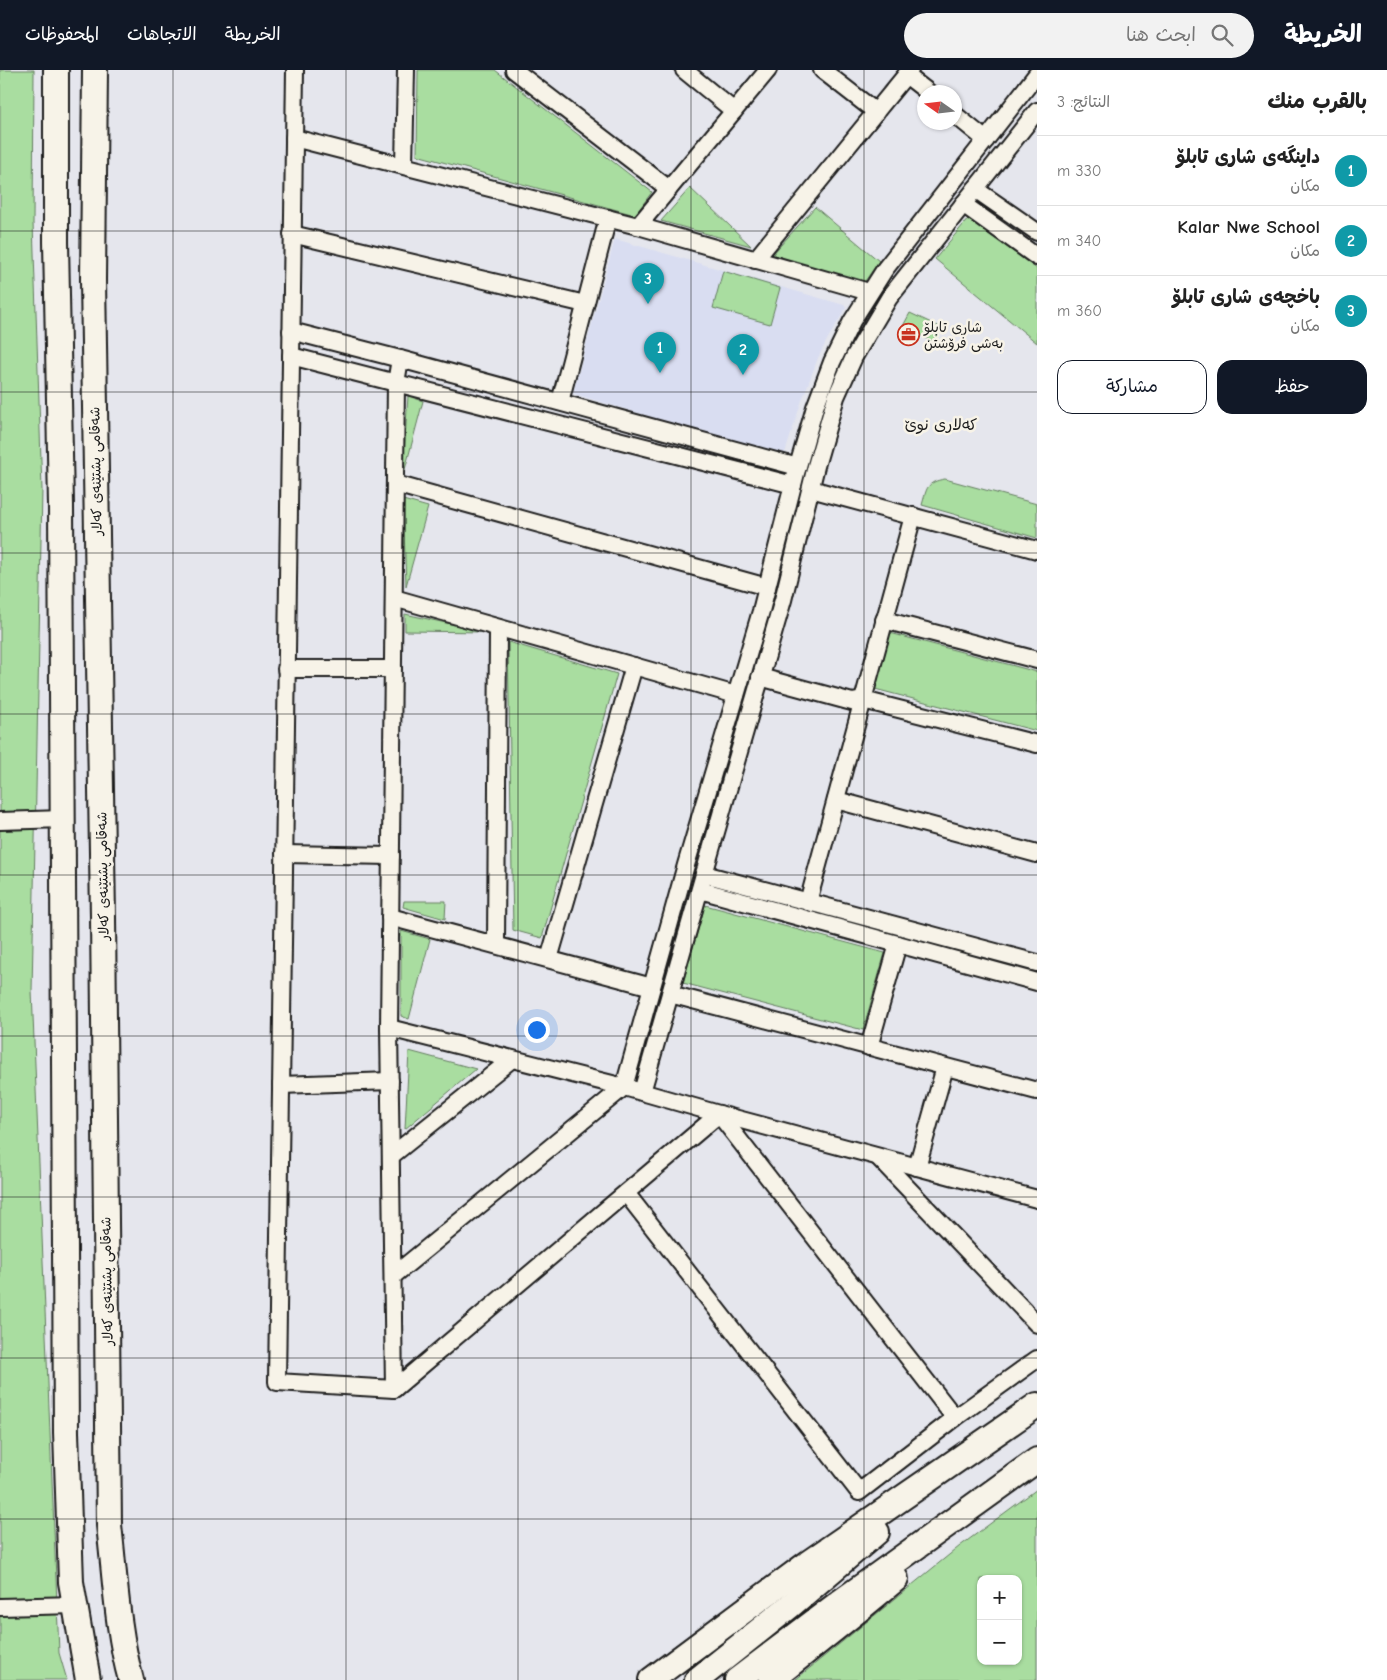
<!DOCTYPE html>
<html lang="ar">
<head>
<meta charset="utf-8">
<style>
	:root { --surface:#fff; --page:#f2f2f2; --text:#222; --muted:#767676; --line:#e0e0e0; --accent:#111827 }
	body { margin:0; font-family:"Comic Neue","Playpen Sans Arabic",sans-serif; background:var(--page); color:var(--text); direction:rtl }
	.controls { position:absolute; right:15px; bottom:15px; display:grid; overflow:hidden; border-radius:10px; box-shadow:0 1px 4px #0004 }
	.controls button { width:45px; height:45px; display:grid; place-items:center; padding:0; border:0; border-bottom:1px solid var(--line); background:var(--surface); color:var(--text); font:25px sans-serif }
	.compass { position:absolute; left:917px; top:15px; width:45px; height:45px; border-radius:50%; background:var(--surface); box-shadow:0 1px 4px #0004; rotate:284deg }
	.you { position:absolute; left:536px; top:959px; width:18px; height:18px; margin:-12px; border:4px solid #fff; border-radius:50%; background:#1a73e8; box-shadow:0 0 0 8px #1a73e833 }
	.badge { display:grid; place-items:center; width:32px; height:32px; border-radius:50%; background:var(--accent); color:#fff; font-size:16px; font-weight:700 }
	.pin { position:absolute; translate:-50% -41px; filter:drop-shadow(0 1px 2px #0008) }
	.pin::after { content:''; position:absolute; top:26px; width:18px; height:15px; background:inherit; clip-path:polygon(0 0,100% 0,50% 100%) }
	.list { margin:0; padding:0; list-style:none }
	h2 { display:flex; justify-content:space-between; align-items:center; height:65px; margin:0; padding:0 20px; font-size:21px }
	h2 small { font-size:16px; font-weight:400; color:var(--muted) }
	.list li { display:grid; grid-template-columns:32px 1fr auto; gap:15px; align-items:center; box-sizing:border-box; height:70px; padding:0 20px; border-top:1px solid var(--line) }
	.list b { display:block; font-size:19px; white-space:nowrap }
	.list p { margin:0; font-size:16px; white-space:nowrap; color:var(--muted) }
	.list em { font-size:16px; font-style:normal; color:var(--muted) }
	.actions { display:flex; gap:10px; padding:15px 20px }
	.actions a { flex:1; padding:11px 0; border:1px solid var(--accent); border-radius:15px; text-align:center; font-size:18px; color:var(--accent) }
	.actions .main { background:var(--accent); color:#fff }
	.icon { flex:none; width:28px; height:28px; fill:none; stroke:currentColor; stroke-width:2; stroke-linecap:round; stroke-linejoin:round }
	.map { position:relative; flex:none; width:1037px; height:1610px; overflow:hidden; direction:ltr }
	header { display:flex; align-items:center; gap:30px; box-sizing:border-box; height:70px; padding:0 25px; background:var(--accent); color:#fff }
	header strong { font-size:24px }
	nav { display:flex; gap:28px; margin-inline-start:auto; font-size:18px }
	.search { width:350px; height:45px; background:var(--page); display:flex; align-items:center; gap:12px; box-sizing:border-box; padding:0 18px; border-radius:28px; color:var(--muted); font-size:19px }
	main { display:flex }
	aside { flex:1; background:var(--surface) }
	.map>svg:first-child { display:block }
	.built { fill:#d9ddf1 }
	.green { fill:#a9dda0; stroke:#627c5e; fill-rule:evenodd }
	.lines { fill:none; stroke-linecap:round; stroke-linejoin:round }
	.minor-casing { stroke:#1c1c1c; stroke-width:20 }
	.highway-casing { stroke:#1c1c1c; stroke-width:28 }
	.minor { stroke:#f7f3e8; stroke-width:16 }
	.highway { stroke:#f7f3e8; stroke-width:24 }
	.grid { fill:none; stroke:#1c1c1c; stroke-width:1; stroke-opacity:0.55 }
	.labels { text-anchor:middle; dominant-baseline:central; stroke-width:5; stroke-linejoin:round; paint-order:stroke }
	.poi-label { font-size:14px; fill:#1c1c1c; stroke:#f7f3e8; text-anchor:start }
	.street-label { font-size:14px; fill:#1c1c1c; stroke:#f7f3e8 }
	.quarter-label { font-size:16px; fill:#1c1c1c; stroke:#f7f3e8 }
</style>
</head>
<body>
<header>
<strong>الخريطة</strong>
<div class="search"><svg class="icon" aria-label="search" viewBox="0 0 24 24"><circle cx="10" cy="10" r="6"/><path d="M15 15l6 6"/></svg>ابحث هنا</div>
<nav><a>الخريطة</a><a>الاتجاهات</a><a>المحفوظات</a></nav>
</header>
<main>
<aside>
<h2>بالقرب منك<small>النتائج: 3</small></h2>
<ul class="list">
<li><span class="badge" style="background:#0f9aa8">1</span><div><b>داینگەی شاری تابلۆ</b><p>مكان</p></div><em>330 m</em></li>
<li><span class="badge" style="background:#0f9aa8">2</span><div><b>Kalar Nwe School</b><p>مكان</p></div><em>340 m</em></li>
<li><span class="badge" style="background:#0f9aa8">3</span><div><b>باخچەی شاری تابلۆ</b><p>مكان</p></div><em>360 m</em></li>
</ul>
<div class="actions"><a class="main">حفظ</a><a>مشاركة</a></div>
</aside>
<div class="map">
<svg width="1037" height="1610" viewBox="0 0 1037 1610">
	<rect width="100%" height="100%" fill="#e5e6ed"/>
	<filter id="ink" filterUnits="userSpaceOnUse"><feTurbulence type="fractalNoise" baseFrequency=".02" numOctaves="2"/><feDisplacementMap in="SourceGraphic" scale="10" xChannelSelector="R" yChannelSelector="G"/><feConvolveMatrix kernelMatrix="1 2 1 2 8 2 1 2 1" color-interpolation-filters="sRGB"/></filter>
	<g filter="url(#ink)">
		<!-- built -->
		<polygon class="built" points="615,169 844,235 846,238 827,270 818,288 801,333 784,386 577,325 573,323"/>
		<!-- green -->
		<g class="green">
			<polygon points="0,0 34,0 33,153 42,420 32,921 59,1583 67,1610 0,1610"/>
			<polygon points="418,0 495,0 652,122 635,145 417,85"/>
			<polygon points="690,118 751,176 661,151"/>
			<polygon points="815,137 879,191 863,214 770,187"/>
			<polygon points="968,149 1037,199 1037,273 935,189"/>
			<polygon points="723,201 780,218 770,254 713,238"/>
			<polygon points="910,243 942,258 933,272 903,256"/>
			<polygon points="408,326 423,331 402,411"/>
			<path d="M945,409L1037,434V468L922,435C927,418 926,412 945,409Z"/>
			<polygon points="403,430 428,437 406,516"/>
			<polygon points="405,544 487,562 405,561"/>
			<polygon points="890,563 1037,602 1037,661 875,619"/>
			<polygon points="508,572 617,604 542,868 513,860"/>
			<polygon points="404,831 446,831 445,849 403,837"/>
			<polygon points="705,835 885,883 863,960 683,913"/>
			<polygon points="401,861 430,869 409,949 401,946"/>
			<polygon points="409,981 476,999 405,1059"/>
			<path d="M1037,1419V1610H795L960,1476ZM981,1509H1018V1591H981Z"/>
		</g>
		<g class="lines">
			<defs>
				<g id="minor">
					<polyline points="295,0 277,1312 394,1319 719,1044 955,1348"/>
					<polyline points="514,0 669,119"/>
					<polyline points="684,0 734,41"/>
					<polyline points="822,0 876,42"/>
					<polyline points="906,5 928,22"/>
					<polyline points="954,44 986,70"/>
					<polyline points="294,68 638,156 869,222"/>
					<polyline points="404,95 406,0"/>
					<polyline points="975,119 1037,162"/>
					<polyline points="963,134 1037,187"/>
					<polyline points="638,156 768,0"/>
					<polyline points="292,164 585,234"/>
					<polyline points="755,190 910,0"/>
					<polyline points="291,261 400,289 798,397"/>
					<polyline points="291,286 793,415"/>
					<polyline points="560,332 608,148"/>
					<polyline points="395,414 767,517"/>
					<polyline points="811,419 1037,480"/>
					<polyline points="394,528 736,625"/>
					<polyline points="884,550 1037,590"/>
					<polyline points="286,599 393,599"/>
					<polyline points="760,607 852,632 863,630 1037,674"/>
					<polyline points="836,730 1037,784"/>
					<polyline points="0,751 63,749"/>
					<polyline points="284,784 391,786"/>
					<polyline points="704,804 1037,893"/>
					<polyline points="700,820 1037,912"/>
					<polyline points="808,832 913,446"/>
					<polyline points="390,847 652,917"/>
					<polyline points="496,875 498,558"/>
					<polyline points="549,889 634,596"/>
					<polyline points="670,924 1037,1021"/>
					<polyline points="389,958 624,1017 719,1044 1037,1129"/>
					<polyline points="869,977 898,874"/>
					<polyline points="281,1015 390,1011"/>
					<polyline points="642,1022 732,706 783,530 816,396 836,327 854,287 889,228 1037,41"/>
					<polyline points="391,1086 512,989"/>
					<polyline points="878,1087 1037,1254"/>
					<polyline points="917,1097 945,997"/>
					<polyline points="626,1123 859,1422 955,1348 1037,1289"/>
					<polyline points="393,1206 624,1017 686,795 761,541 796,403 815,337 832,292 852,251 885,199 1037,4"/>
					<polyline points="394,1319 389,958 396,313 400,289"/>
					<polyline points="0,1537 75,1535"/>
				</g>
				<g id="highway">
					<polyline points="56,0 56,172 61,435 66,1362 71,1512 88,1610"/>
					<path d="M95,0L93,210L103,847L109,1455C115,1506 117,1560 131,1610"/>
					<polyline points="651,1610 808,1493 1037,1335"/>
					<polyline points="697,1610 790,1536 877,1462"/>
					<polyline points="737,1610 840,1532 1037,1390"/>
					<polyline points="771,1610 861,1538 896,1509"/>
				</g>
			</defs>
			<!-- minor casing -->
			<use href="#minor" class="minor-casing"/>
			<!-- highway casing -->
			<use href="#highway" class="highway-casing"/>
			<!-- minor -->
			<use href="#minor" class="minor"/>
			<!-- highway -->
			<use href="#highway" class="highway"/>
		</g>
	</g>
	<!-- grid -->
	<path class="grid" d="M173,0V1610M346,0V1610M518,0V1610M691,0V1610M864,0V1610M0,161H1037M0,322H1037M0,483H1037M0,644H1037M0,805H1037M0,966H1037M0,1127H1037M0,1288H1037M0,1449H1037"/>
	<!-- icons -->
	<defs>
		<symbol id="office-ring" viewBox="-11 -11 22 22"><circle r="9.5" fill="#f7f3e8" stroke="#c8321e" stroke-width="1.5"/><path d="M-6-3h4V-5.5h4V-3h4V5H-6ZM-1-4.5V-3h2v-1.5ZM-6 0V1H6V0Z" fill="#c8321e"/></symbol>
	</defs>
	<g fill-rule="evenodd">
		<use href="#office-ring" x="896" y="252" width="25" height="25"/>
	</g>
	<g class="labels">
		<!-- poi labels -->
		<g class="poi-label">
			<text x="924" y="257">شاری تابلۆ<tspan x="924" dy="16">بەشی فرۆشتن</tspan></text>
		</g>
		<!-- street labels -->
		<g class="street-label">
			<text transform="translate(96 401) rotate(-91)">شەقامی پشتێنەی کەلار</text>
			<text transform="translate(103 806) rotate(-91)">شەقامی پشتێنەی کەلار</text>
			<text transform="translate(107 1211) rotate(-91)">شەقامی پشتێنەی کەلار</text>
		</g>
		<!-- quarter labels -->
		<g class="quarter-label">
			<text x="941" y="355">کەلاری نوێ</text>
		</g>
	</g>
</svg>
<div class="controls">
<button>+</button>
<button>−</button>
</div>
<svg class="compass" viewBox="-18 -18 36 36"><path d="M0-13l5 13h-10z" fill="#e53935"/><path d="M0 13l5-13h-10z" fill="#767676"/></svg>
<div class="you"></div>
<div class="pin badge" style="left:660px;top:303px;background:#0f9aa8">1</div>
<div class="pin badge" style="left:743px;top:305px;background:#0f9aa8">2</div>
<div class="pin badge" style="left:648px;top:234px;background:#0f9aa8">3</div>
</div>
</main>
</body>
</html>
